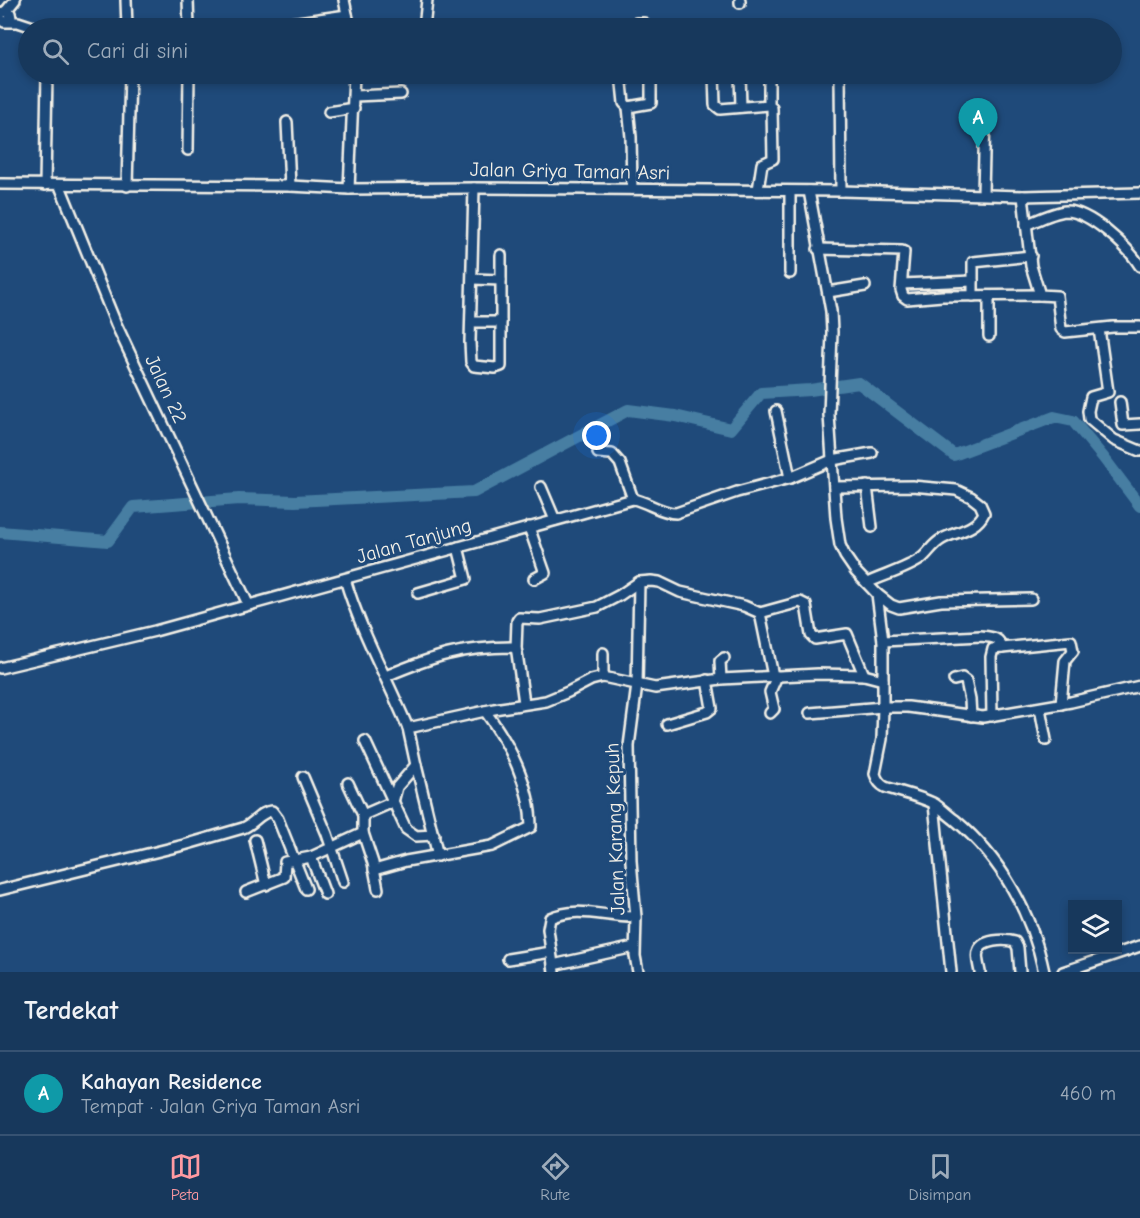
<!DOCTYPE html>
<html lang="id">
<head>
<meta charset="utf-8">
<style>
	:root { --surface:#17385c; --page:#203f62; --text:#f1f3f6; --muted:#9eacbb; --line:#365272; --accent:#ff9aa2 }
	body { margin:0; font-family:"Comic Neue",sans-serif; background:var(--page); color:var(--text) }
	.controls { position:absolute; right:18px; bottom:18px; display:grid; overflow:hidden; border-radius:0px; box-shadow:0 3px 9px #0003 }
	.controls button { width:54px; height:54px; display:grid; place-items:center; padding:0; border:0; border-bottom:2px solid var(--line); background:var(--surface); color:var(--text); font:30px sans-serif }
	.you { position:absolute; left:597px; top:436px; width:21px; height:21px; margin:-15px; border:4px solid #fff; border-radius:50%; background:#1a73e8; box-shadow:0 0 0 9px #1a73e833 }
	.badge { display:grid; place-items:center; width:39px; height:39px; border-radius:50%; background:var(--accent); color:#fff; font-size:20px; font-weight:700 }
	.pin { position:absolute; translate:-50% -50px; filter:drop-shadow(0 2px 3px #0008) }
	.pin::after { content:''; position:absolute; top:32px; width:21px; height:18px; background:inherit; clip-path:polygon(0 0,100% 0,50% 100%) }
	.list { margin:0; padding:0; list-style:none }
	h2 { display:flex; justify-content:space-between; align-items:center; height:78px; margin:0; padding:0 24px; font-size:26px }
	h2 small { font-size:20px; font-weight:400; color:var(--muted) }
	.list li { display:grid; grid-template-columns:39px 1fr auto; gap:18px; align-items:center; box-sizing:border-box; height:84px; padding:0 24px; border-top:2px solid var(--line) }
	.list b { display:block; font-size:22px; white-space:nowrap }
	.list p { margin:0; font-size:20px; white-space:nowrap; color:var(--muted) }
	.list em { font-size:20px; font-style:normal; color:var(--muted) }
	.icon { flex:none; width:33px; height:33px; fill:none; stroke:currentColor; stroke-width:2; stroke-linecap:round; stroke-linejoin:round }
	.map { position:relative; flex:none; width:1140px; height:972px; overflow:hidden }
	.search { position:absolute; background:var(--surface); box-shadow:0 3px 9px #0003; left:18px; right:18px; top:18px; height:66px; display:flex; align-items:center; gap:15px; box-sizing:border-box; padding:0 21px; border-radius:33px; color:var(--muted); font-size:22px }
	.sheet { height:162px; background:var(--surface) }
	nav { display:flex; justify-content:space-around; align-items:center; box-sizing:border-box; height:84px; border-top:2px solid var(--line); background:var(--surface); font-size:16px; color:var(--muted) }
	nav a { display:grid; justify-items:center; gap:3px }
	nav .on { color:var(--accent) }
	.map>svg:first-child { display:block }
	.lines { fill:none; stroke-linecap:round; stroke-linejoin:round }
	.river { stroke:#477ea2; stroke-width:12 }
	.minor-casing { stroke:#f4f1e8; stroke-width:14 }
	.minor { stroke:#1f4a7a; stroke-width:9 }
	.labels { text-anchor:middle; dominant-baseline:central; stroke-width:6; stroke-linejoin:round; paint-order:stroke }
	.street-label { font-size:20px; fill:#f4f1e8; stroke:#1f4a7a }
</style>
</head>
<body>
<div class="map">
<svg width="1140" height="972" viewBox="0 0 1140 972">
	<rect width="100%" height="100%" fill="#1f4a7a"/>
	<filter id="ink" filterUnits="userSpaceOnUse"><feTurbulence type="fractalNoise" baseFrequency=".0167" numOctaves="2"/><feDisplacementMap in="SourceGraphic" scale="12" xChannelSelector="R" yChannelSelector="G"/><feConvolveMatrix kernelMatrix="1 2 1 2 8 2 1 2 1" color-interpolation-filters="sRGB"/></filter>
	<g filter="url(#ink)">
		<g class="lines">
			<!-- river -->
			<polyline class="river" points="0,532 108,541 133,507 239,499 295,501 474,492 628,410 675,416 731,429 761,393 810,390 859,383 954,455 1054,417 1073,421 1103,457 1140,506"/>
			<defs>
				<g id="minor">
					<polyline points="126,0 127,28"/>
					<polyline points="188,0 189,28"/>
					<polyline points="344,0 350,28"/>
					<polyline points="740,3 740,0"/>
					<polyline points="6,11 15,0"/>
					<polyline points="0,14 6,11 10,13 11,18 8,21"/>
					<polyline points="0,19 4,22 18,22 36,28"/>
					<polyline points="291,23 347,15"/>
					<polyline points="424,28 427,0"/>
					<polyline points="632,28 636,23 644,23 649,28"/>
					<polyline points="621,74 624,103 628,107"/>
					<polyline points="714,74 715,105 720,109 769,105 769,74"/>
					<polyline points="740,74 741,107"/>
					<polyline points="840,74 841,191"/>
					<polyline points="354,96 401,94"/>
					<polyline points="329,112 354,108"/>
					<polyline points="287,122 290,186"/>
					<polyline points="188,150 189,74"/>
					<polyline points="0,184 290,186 349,189 474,188 841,191 1023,196 1140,193"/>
					<polyline points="45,185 47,74"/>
					<polyline points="60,186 116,324 248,604"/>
					<polyline points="127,186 130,74"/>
					<polyline points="474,188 470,342 471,362 474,366 495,368 501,366 501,255"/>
					<polyline points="349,189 354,74"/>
					<polyline points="632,189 631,137 628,107 651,103 651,74"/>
					<polyline points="758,190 762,164 773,159 772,108"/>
					<polyline points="809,191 831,311 832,332 829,415 836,518 840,545 845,556 856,572 877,594 883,641 883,707 908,707 983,717 1071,702 1140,686"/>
					<polyline points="983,193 985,115"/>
					<polyline points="1023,196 1031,266 1040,295 1057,296 1061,329 1065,332 1113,327 1140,327"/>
					<path d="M1026,225C1038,220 1053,212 1066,211C1090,211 1128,247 1140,266"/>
					<polyline points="818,249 902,251 904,252 901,290 903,296 907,299 942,296 1040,295"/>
					<polyline points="790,273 790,192"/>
					<polyline points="473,279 501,280"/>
					<polyline points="902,284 973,281"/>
					<polyline points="828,292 865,286"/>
					<polyline points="973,296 973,262 1031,256"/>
					<polyline points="472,322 501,322"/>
					<polyline points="1099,329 1108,392 1091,397 1088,411 1089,419 1114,440 1140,451"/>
					<polyline points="989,336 989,296"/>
					<polyline points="1120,402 1123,425 1140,424"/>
					<polyline points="776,411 790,478"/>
					<polyline points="598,453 612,454 620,463 633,499"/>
					<polyline points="867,486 872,527"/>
					<polyline points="541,487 555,520"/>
					<path d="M834,487L912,486L956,490L971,497L980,504L984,513C976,530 957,531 942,539C933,544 929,552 922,558C907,569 884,575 867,583"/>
					<polyline points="529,527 545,573 534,579"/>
					<path d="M345,579C360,630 387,678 408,728"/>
					<polyline points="418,593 466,579 458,547"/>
					<polyline points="877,594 891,605 899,608 941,601 1031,599"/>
					<polyline points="760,613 773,676"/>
					<path d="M883,641L981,636C992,637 999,637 1002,648L993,649L991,657L992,716"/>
					<polyline points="1002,648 1071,641 1073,651 1065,661 1061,704"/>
					<polyline points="516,649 517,621 519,618 540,619 597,607 620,595 639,582 651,581 659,582 680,592 744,606 760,613 800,602 806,605 811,635 815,639 847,634 864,675"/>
					<polyline points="603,653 603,677"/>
					<path d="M0,668L155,631L633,499C648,502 661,513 676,513L737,492L790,478L832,460L872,453"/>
					<path d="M386,676C431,657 462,647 512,647L516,649L517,653L524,703"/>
					<polyline points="721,679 720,661 724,658"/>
					<polyline points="954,680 962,678 966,681 970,700 971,716"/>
					<polyline points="1040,708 1046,740"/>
					<polyline points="770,713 774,709 770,692 777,676"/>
					<path d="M810,713L883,707L882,739L875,774C877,780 879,784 885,787C900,792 918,796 933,803C940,807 948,815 955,820C1001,858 1032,914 1044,972"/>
					<polyline points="667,724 707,712 712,708 707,680"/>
					<polyline points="365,741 406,829 416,836 434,835"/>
					<polyline points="416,765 438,856"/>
					<polyline points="303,777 327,834 343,882"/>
					<polyline points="348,783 363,815"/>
					<polyline points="934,804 951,972"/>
					<polyline points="363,833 373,863 378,889"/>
					<polyline points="255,840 266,885"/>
					<polyline points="311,857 325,894"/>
					<path d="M374,870L406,861L492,846L531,827C531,786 509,743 485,711"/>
					<path d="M0,890L184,845L243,828C254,824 261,811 272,811L278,819L306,889"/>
					<polyline points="246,892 284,877 285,862 311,857 363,833 363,815 393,802 397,787 416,765 408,728 494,709 546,701 568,692 591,680 603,677 655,688 721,679 818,674 864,675 883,680"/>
					<polyline points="508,959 551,952"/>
					<polyline points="553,965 634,947"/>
					<path d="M554,972L548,929L550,918C579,905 606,918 636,917"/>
					<polyline points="638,972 635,956 636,917 631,861 629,746 637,685 639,582"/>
					<path d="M980,972C979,966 976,957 978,952C981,939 1005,939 1015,942L1018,948L1020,972"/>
					<polyline points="1063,972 1140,946"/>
				</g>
			</defs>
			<!-- minor casing -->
			<use href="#minor" class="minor-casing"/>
			<!-- minor -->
			<use href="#minor" class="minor"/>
		</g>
	</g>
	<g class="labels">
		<!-- street labels -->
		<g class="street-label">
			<text transform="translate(570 171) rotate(1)">Jalan Griya Taman Asri</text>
			<text transform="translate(166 389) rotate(65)">Jalan 22</text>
			<text transform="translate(414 541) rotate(-16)">Jalan Tanjung</text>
			<text transform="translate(615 829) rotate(-92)">Jalan Karang Kepuh</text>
		</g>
	</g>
</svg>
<div class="controls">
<button><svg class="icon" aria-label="layers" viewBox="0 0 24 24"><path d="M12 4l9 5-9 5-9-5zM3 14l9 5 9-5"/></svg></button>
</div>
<div class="you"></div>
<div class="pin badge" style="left:978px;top:148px;background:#0f9aa8">A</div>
<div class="search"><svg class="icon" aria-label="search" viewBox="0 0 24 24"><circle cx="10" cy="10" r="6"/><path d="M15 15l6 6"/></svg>Cari di sini</div>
</div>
<section class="sheet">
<h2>Terdekat<small></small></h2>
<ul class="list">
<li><span class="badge" style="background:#0f9aa8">A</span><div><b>Kahayan Residence</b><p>Tempat · Jalan Griya Taman Asri</p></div><em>460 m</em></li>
</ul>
</section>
<nav>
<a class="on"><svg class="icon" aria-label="map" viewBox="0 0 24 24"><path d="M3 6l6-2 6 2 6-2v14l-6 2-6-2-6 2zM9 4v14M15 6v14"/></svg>Peta</a>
<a><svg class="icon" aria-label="directions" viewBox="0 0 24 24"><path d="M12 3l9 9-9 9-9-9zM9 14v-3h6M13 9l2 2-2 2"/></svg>Rute</a>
<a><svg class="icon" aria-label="saved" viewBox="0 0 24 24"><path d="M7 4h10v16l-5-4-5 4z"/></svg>Disimpan</a>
</nav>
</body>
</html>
